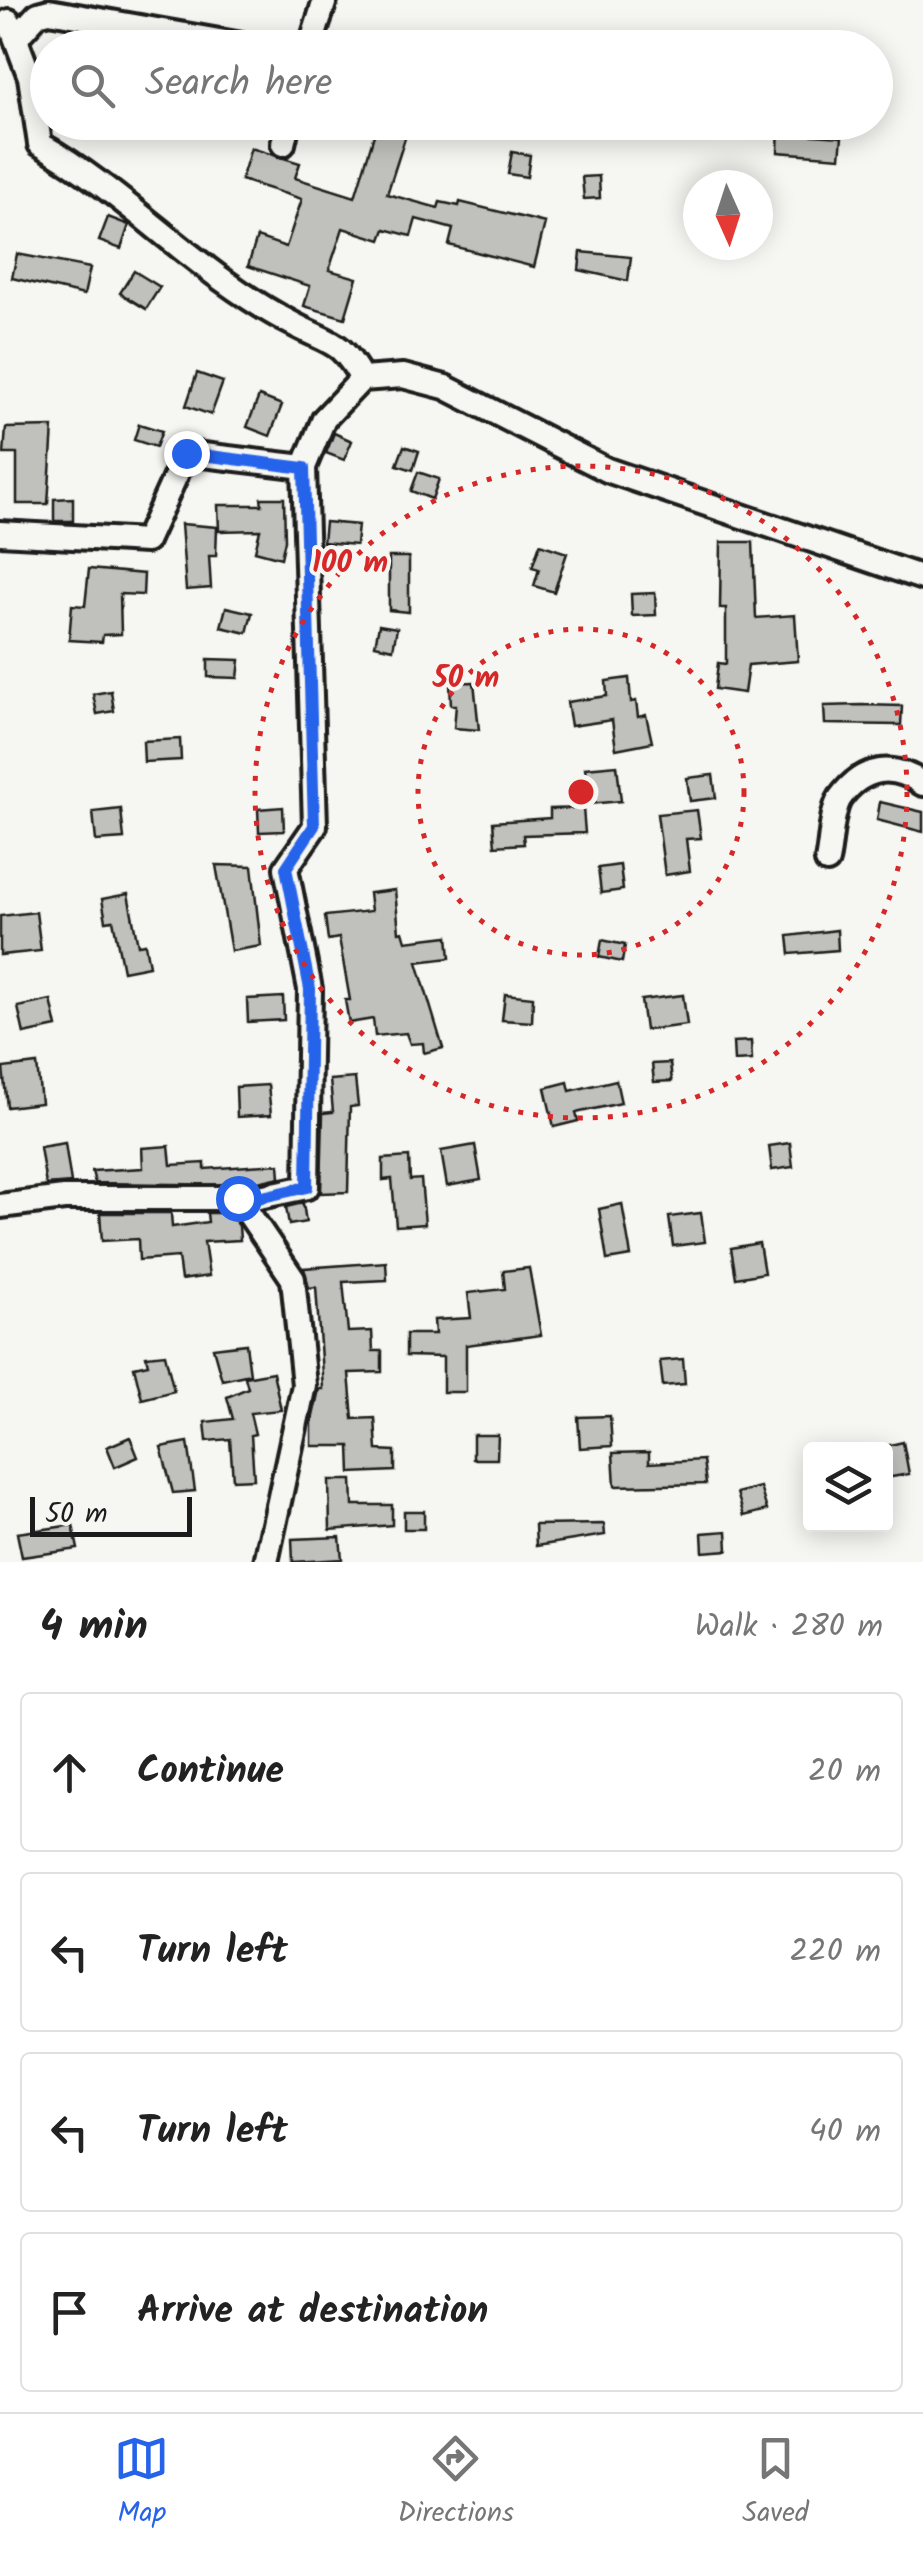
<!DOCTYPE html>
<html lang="en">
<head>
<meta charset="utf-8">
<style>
	:root { --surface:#fff; --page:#f6f6f6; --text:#222; --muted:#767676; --line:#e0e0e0; --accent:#2563eb }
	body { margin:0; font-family:Kalam,sans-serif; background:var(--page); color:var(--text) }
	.controls { position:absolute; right:30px; bottom:30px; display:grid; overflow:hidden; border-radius:10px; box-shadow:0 5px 25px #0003 }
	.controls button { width:90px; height:90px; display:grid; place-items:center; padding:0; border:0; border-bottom:2px solid var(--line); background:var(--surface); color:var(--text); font:50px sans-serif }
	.compass { position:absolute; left:683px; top:170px; width:90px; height:90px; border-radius:50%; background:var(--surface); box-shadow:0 5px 25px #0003; rotate:177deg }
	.scale { position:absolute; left:30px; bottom:25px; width:162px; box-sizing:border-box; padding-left:10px; border:5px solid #1c1c1c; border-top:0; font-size:28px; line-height:35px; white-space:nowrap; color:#1c1c1c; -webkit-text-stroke:8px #f6f6f2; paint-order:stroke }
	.stop { position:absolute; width:30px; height:30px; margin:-22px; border:8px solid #2563eb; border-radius:50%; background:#fff }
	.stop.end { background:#2563eb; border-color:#fff; box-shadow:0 2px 10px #0008 }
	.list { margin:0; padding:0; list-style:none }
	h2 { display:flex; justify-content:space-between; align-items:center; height:130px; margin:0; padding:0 40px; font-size:42px }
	h2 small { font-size:32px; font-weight:400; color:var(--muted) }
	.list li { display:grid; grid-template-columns:65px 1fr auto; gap:30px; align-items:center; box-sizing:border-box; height:160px; margin:0 20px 20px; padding:0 20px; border:2px solid var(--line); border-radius:10px }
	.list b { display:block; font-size:38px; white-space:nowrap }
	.list em { font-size:32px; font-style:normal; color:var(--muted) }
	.icon { flex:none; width:55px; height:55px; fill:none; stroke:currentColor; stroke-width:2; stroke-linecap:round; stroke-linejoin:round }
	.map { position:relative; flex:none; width:923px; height:1562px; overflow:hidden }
	.search { position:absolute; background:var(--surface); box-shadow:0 5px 25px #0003; left:30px; right:30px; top:30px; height:110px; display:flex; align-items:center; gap:25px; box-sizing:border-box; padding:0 35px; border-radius:55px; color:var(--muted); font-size:38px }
	.sheet { height:850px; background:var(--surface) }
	nav { display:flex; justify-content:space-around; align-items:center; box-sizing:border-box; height:140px; border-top:2px solid var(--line); background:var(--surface); font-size:28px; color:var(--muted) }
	nav a { display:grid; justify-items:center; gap:5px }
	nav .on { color:var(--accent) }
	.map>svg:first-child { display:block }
	.building { fill:#c0c0bd; stroke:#1c1c1c; stroke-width:2.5 }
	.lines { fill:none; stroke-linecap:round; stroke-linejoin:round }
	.minor-casing { stroke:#1c1c1c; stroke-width:30 }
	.minor { stroke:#f6f6f2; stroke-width:22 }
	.route { stroke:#2563eb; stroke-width:12 }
	.ring { fill:none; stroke:#d62828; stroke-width:5; stroke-dasharray:5 10 }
	.centre { fill:#d62828; stroke:#f6f6f2; stroke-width:5 }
	.ring-label { font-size:30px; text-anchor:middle; font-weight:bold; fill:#d62828; stroke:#f6f6f2; stroke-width:8; stroke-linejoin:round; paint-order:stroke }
</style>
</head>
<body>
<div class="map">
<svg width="923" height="1562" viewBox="0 0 923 1562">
	<rect width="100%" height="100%" fill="#f6f6f2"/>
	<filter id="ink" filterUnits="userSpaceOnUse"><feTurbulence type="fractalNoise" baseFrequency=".01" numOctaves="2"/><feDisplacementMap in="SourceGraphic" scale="20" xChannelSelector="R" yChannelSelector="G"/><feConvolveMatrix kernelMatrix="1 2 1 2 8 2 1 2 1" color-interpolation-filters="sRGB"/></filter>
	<g filter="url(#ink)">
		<!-- building -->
		<g class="building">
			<polygon points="779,122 802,122 801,134 842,137 840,157 778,152"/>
			<polygon points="377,125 407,132 387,194 438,208 440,202 459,206 460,202 545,223 534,267 449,245 453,229 416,219 411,236 385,229 381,240 343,228 329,270 357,278 345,318 304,306 310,286 248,266 257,237 286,247 302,199 241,180 251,148 300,163 295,178 355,197"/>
			<polygon points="512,152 530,155 527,177 508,174"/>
			<polygon points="599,176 600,198 584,199 582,177"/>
			<polygon points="108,217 129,225 121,249 99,241"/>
			<polygon points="581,252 631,257 628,281 579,270"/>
			<polygon points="17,254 90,268 84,295 12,278"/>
			<polygon points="134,271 160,287 146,309 120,293"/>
			<polygon points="197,373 223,382 211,415 186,406"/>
			<polygon points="259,396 282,405 270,436 247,427"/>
			<polygon points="139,424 162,431 156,447 134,440"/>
			<polygon points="53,427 48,504 17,504 17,454 4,454 6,428"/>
			<polygon points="334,433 352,441 344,460 326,453"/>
			<polygon points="404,446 419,451 413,470 397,465"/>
			<polygon points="418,472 439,479 432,499 411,491"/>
			<polygon points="73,498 73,521 54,521 54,499"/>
			<polygon points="261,498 284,498 285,540 281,558 255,551 260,530 219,531 218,505 262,505"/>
			<polygon points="325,522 358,525 356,545 323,542"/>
			<polygon points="181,524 217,527 216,556 209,556 211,588 186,590"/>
			<polygon points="721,542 753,542 756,618 795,615 798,661 748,665 744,693 715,689 718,663 726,664 726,608 720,608"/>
			<polygon points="540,544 567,553 554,592 534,586 539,569 532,567"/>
			<polygon points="389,557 409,557 409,612 389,610"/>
			<polygon points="89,569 144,574 143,595 120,594 121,634 103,635 102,642 69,640 72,605 85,606"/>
			<polygon points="655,593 656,615 632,616 631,594"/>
			<polygon points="226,607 252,613 247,633 221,627"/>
			<polygon points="379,625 397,628 393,649 375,645"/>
			<polygon points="208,659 240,660 238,678 208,677"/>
			<polygon points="629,678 631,702 636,701 638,717 646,715 652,742 616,749 612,720 571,726 567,702 607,696 606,681"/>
			<polygon points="474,682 479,730 454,728 456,705 451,705 450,683"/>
			<polygon points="111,691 114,711 97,714 93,694"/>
			<polygon points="862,705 902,706 901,725 825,724 824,706"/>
			<polygon points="180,739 181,760 144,762 143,741"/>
			<polygon points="617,765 621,801 589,804 585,768"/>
			<polygon points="713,775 716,798 690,801 687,778"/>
			<polygon points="880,802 923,812 923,832 877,820"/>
			<polygon points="283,807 284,831 259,832 258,809"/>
			<polygon points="583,808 585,833 523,835 524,844 495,846 493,822 550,818 550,809"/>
			<polygon points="121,809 124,839 96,841 93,812"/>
			<polygon points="697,810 701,838 686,839 690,871 665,875 657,814"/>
			<polygon points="216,865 252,866 261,946 231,951"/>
			<polygon points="620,865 623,890 601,893 598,868"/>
			<polygon points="395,890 399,932 403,931 406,941 448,936 450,958 417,962 443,1048 424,1053 423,1043 410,1044 406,1033 375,1036 373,1019 349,1023 345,1000 350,1000 339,938 328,940 325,916 371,911 369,893"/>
			<polygon points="128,894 138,945 145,944 149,966 123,971 113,920 106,921 102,899"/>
			<polygon points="36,912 41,951 0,955 0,916"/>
			<polygon points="837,930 838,950 790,954 788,936"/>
			<polygon points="602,940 625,945 622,962 599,957"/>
			<polygon points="505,994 533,997 532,1022 502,1020"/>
			<polygon points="683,995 687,1025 645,1030 641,1000"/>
			<polygon points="283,997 284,1020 248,1022 247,999"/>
			<polygon points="51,1000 57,1027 24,1034 18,1007"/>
			<polygon points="751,1041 752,1060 734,1061 733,1042"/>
			<polygon points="670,1063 672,1081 654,1082 652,1064"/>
			<polygon points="37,1064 41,1103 7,1107 3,1068"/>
			<polygon points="355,1078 358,1106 350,1107 348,1192 321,1193 323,1113 333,1112 330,1080"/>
			<polygon points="616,1080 621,1103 576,1113 578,1121 554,1127 545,1088 568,1082 570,1091"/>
			<polygon points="268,1085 271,1115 237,1117 236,1087"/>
			<polygon points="65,1143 71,1183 46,1185 40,1147"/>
			<polygon points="790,1143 793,1167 772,1170 769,1146"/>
			<polygon points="475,1145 481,1180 447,1186 441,1151"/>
			<polygon points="169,1146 171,1165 205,1163 205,1169 279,1164 280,1177 245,1185 95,1183 92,1171 143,1168 142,1148"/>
			<polygon points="409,1157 410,1180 421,1179 425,1224 396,1226 392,1179 383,1180 383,1159"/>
			<polygon points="303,1203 306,1222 289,1225 286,1207"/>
			<polygon points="622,1204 631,1256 607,1260 599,1209"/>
			<polygon points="100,1213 171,1213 172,1227 208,1222 207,1213 230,1213 239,1226 240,1240 204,1242 209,1276 181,1280 178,1257 139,1260 138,1239 102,1241"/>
			<polygon points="701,1213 705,1242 673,1246 669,1217"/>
			<polygon points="759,1243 764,1273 736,1278 731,1248"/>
			<polygon points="386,1262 387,1280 343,1282 348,1332 372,1331 373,1351 382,1351 382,1372 349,1373 353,1419 375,1418 377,1450 395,1451 395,1471 351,1473 350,1446 312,1446 312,1421 319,1389 323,1389 316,1287 309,1288 304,1268"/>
			<polygon points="529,1268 541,1335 466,1345 466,1392 443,1392 443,1357 406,1356 406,1334 435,1334 434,1320 471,1318 468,1293 505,1289 503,1271"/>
			<polygon points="246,1344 250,1374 222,1380 213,1348"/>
			<polygon points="165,1354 174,1391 142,1399 134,1367 148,1364 146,1356"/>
			<polygon points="683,1359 685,1384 663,1386 660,1361"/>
			<polygon points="273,1372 281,1410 250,1413 255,1434 251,1435 254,1479 233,1480 230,1439 207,1441 205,1422 233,1419 227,1397 248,1388 245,1377"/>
			<polygon points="610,1416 612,1446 580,1448 578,1417"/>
			<polygon points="473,1435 498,1435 497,1459 473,1459"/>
			<polygon points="130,1437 138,1457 115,1467 107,1447"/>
			<polygon points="188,1442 195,1491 173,1493 161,1447"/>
			<polygon points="903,1442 909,1474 886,1478 886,1446"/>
			<polygon points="649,1452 649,1463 703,1460 706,1484 615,1486 613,1453"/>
			<polygon points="329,1480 352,1480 353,1505 392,1505 392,1525 330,1530"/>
			<polygon points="760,1487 767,1510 744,1516 737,1493"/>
			<rect x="404" y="1511" width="20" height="18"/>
			<polygon points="604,1524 605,1535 536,1546 535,1525"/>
			<polygon points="73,1525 78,1549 22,1557 17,1533"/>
			<polygon points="727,1531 728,1550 703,1552 702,1533"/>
			<polygon points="340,1537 342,1559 293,1562 292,1539"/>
		</g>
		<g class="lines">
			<defs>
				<g id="minor">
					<path d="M9,21L30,77L40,144C131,196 198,275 293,324C332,345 339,338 362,379"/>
					<polyline points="17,37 38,14 49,11 259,48"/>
					<polyline points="310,48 325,0"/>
					<polyline points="283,144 288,122"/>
					<polyline points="0,533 146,541 186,453 304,467 324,419 362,379 403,376 445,387 607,470 923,578"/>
					<path d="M827,861C831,844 831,812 840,798C863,766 894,763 923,784"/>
					<polyline points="240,1201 307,1187 310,989 286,868 315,826 304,467"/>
					<polyline points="0,1206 64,1198 238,1198 293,1279 304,1385 266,1562"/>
				</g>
			</defs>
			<!-- minor casing -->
			<use href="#minor" class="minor-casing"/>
			<!-- minor -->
			<use href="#minor" class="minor"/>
		</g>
	</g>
	<g class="lines" filter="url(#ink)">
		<!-- route -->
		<polyline class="route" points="186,453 304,468 314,826 286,868 310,989 307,1187 240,1202 238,1198"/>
	</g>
	<!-- distance rings -->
	<g class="ring">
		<circle cx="581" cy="792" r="163"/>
		<circle cx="581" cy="792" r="326"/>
	</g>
	<circle cx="581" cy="792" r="15" class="centre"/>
	<g class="ring-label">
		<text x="350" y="572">100 m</text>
		<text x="466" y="687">50 m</text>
	</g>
</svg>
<div class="controls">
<button><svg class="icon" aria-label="layers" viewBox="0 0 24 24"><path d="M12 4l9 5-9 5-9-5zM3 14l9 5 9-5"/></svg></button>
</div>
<svg class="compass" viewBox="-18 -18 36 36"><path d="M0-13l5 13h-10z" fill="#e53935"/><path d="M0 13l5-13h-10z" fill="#767676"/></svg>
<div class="scale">50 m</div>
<div class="stop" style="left:238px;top:1198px"></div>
<div class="stop end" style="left:186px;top:453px"></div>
<div class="search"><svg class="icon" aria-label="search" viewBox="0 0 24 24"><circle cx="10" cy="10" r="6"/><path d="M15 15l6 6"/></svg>Search here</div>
</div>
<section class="sheet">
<h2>4 min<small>Walk · 280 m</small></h2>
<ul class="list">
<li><svg class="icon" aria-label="ahead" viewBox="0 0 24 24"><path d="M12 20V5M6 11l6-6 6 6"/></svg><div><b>Continue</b></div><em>20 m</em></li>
<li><svg class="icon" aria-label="left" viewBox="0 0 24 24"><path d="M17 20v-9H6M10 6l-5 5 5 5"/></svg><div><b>Turn left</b></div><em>220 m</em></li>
<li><svg class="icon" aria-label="left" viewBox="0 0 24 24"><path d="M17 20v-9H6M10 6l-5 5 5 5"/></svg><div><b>Turn left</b></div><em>40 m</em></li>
<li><svg class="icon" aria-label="arrive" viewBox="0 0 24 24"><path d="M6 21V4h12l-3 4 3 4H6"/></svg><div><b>Arrive at destination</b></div></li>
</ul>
</section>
<nav>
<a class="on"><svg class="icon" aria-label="map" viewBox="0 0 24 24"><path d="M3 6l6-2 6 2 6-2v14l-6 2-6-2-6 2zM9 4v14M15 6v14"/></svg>Map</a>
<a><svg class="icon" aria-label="directions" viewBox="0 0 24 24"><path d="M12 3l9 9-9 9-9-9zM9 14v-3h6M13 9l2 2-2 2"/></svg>Directions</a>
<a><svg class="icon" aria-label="saved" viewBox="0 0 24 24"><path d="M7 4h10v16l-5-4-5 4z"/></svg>Saved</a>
</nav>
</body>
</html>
